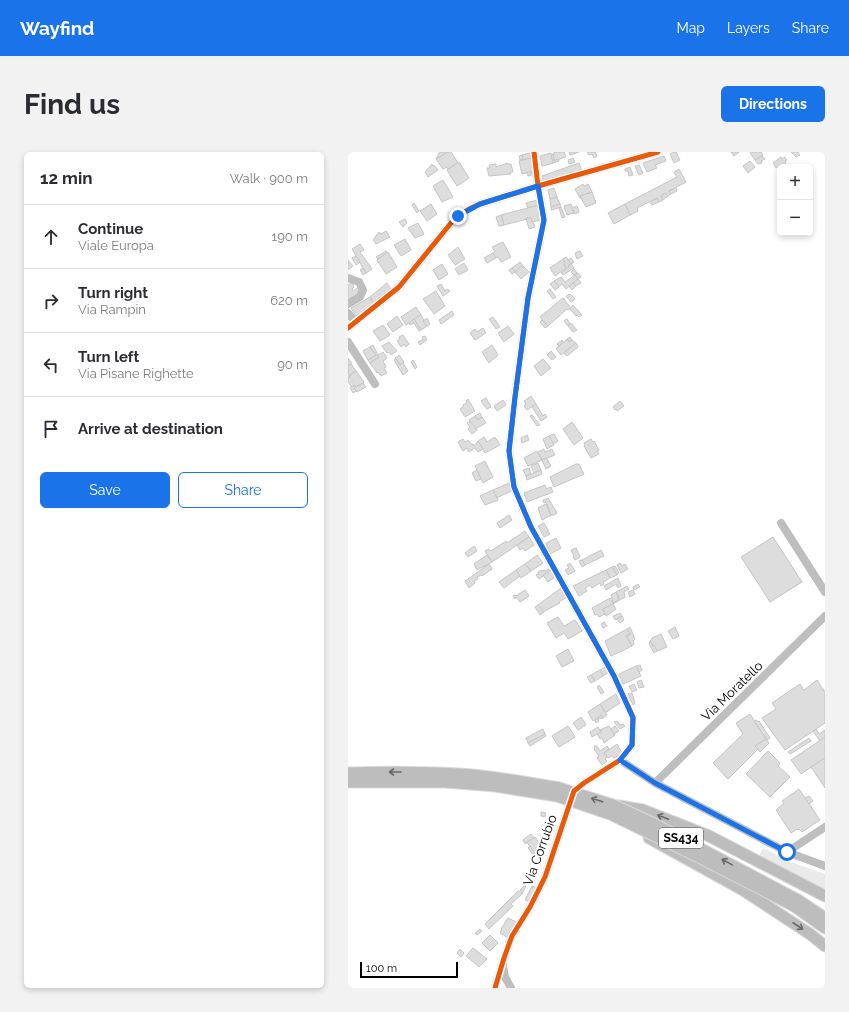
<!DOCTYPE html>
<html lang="en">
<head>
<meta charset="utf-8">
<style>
	:root { --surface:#fff; --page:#f2f2f3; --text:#2b2b33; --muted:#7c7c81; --line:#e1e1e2; --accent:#1a73e8 }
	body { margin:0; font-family:Raleway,sans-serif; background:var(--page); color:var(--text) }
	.controls { position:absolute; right:12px; top:12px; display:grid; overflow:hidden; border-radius:6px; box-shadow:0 2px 6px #0003 }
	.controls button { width:36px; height:36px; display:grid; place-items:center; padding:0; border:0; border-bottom:1px solid var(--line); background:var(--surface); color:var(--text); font:20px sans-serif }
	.scale { position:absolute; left:12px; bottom:10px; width:98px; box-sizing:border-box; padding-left:4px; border:2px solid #000; border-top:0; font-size:11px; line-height:14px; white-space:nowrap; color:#000; -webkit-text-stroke:3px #fff; paint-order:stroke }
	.stop { position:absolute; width:12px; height:12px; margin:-9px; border:3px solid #1a73e8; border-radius:50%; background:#fff }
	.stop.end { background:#1a73e8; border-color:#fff; box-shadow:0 1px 4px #0008 }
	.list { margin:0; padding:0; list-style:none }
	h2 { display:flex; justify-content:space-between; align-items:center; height:52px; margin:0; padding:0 16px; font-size:17px }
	h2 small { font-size:13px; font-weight:400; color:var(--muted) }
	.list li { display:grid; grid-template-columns:26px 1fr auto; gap:12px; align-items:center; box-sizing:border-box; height:64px; padding:0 16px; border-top:1px solid var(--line) }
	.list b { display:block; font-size:15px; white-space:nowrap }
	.list p { margin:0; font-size:13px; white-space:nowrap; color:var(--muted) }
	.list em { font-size:13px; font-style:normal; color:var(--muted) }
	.actions { display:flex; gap:8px; padding:12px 16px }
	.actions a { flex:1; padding:9px 0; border:1px solid var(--accent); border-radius:6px; text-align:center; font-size:14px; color:var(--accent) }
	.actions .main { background:var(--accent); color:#fff }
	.icon { flex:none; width:22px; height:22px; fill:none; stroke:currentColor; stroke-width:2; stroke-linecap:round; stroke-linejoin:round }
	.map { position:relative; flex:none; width:477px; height:836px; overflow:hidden; border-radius:6px }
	header { display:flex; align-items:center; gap:24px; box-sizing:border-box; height:56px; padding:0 20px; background:var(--accent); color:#fff }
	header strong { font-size:19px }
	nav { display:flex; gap:22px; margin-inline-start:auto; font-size:14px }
	.intro { display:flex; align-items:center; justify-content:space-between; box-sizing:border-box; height:96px; padding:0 24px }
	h1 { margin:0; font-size:28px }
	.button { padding:10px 18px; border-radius:6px; background:var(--accent); color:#fff; font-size:14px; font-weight:700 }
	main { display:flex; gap:24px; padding:0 24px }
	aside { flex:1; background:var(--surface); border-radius:6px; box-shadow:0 2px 6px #0003 }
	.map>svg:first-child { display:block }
	.green { fill:#eaeaea }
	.building { fill:#ddd; stroke:#c5c5c5 }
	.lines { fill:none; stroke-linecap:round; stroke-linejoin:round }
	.highway-casing { stroke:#dbdbdb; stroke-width:13 }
	.minor { stroke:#bebebe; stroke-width:8 }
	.highway { stroke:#bdbdbd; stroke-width:11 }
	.highway-bridge-casing { stroke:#dbdbdb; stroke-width:13; stroke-linecap:butt }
	.highway-bridge { stroke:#bdbdbd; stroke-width:11 }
	.cycleway-casing { stroke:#fff; stroke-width:8 }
	.cycleway { stroke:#e8590c; stroke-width:5 }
	.oneway { stroke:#686868 }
	.route { stroke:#1a73e8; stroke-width:5 }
	.labels { text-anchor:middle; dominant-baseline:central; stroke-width:3.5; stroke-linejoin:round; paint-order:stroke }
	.shield { fill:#fff; stroke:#4c4c4c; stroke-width:1 }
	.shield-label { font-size:12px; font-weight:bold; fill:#000 }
	.street-label { font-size:13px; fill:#000; stroke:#fff }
</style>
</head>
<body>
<header>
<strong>Wayfind</strong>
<nav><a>Map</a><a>Layers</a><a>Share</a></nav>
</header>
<div class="intro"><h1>Find us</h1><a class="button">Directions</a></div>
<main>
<aside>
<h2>12 min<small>Walk · 900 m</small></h2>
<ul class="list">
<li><svg class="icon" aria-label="ahead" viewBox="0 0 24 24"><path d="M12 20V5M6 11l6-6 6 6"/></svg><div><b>Continue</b><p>Viale Europa</p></div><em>190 m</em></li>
<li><svg class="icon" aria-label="right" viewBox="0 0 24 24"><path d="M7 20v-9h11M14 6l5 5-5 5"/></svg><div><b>Turn right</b><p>Via Rampin</p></div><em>620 m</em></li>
<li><svg class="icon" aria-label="left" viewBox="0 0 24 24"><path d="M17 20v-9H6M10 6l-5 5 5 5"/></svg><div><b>Turn left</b><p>Via Pisane Righette</p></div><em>90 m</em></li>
<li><svg class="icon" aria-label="arrive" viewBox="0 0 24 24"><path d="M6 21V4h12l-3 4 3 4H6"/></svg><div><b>Arrive at destination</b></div></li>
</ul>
<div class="actions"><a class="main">Save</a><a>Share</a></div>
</aside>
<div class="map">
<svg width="477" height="836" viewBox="0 0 477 836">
	<rect width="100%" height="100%" fill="#fff"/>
	<!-- green -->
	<polygon class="green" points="415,696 443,710 477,722 477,741 410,706"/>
	<!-- building -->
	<g class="building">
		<polygon points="95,0 100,0 88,7 91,1"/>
		<polygon points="100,0 103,0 110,11 100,17 99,15 95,17 88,7"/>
		<polygon points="206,0 216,0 218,5 206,9 205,2 207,2"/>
		<polygon points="221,0 231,0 222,3"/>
		<polygon points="239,0 247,0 249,4 246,6 244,2 241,3"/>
		<polygon points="326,0 328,0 332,8 326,11 322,2"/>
		<polygon points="383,0 391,0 386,4"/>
		<polygon points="403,0 413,0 415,3 407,8 402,1"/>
		<polygon points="443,0 450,0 452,3 448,5"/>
		<polygon points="182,1 183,6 175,8 174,3"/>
		<polygon points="203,1 205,11 194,14 192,4"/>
		<polygon points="205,2 206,9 210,7 211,9 205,11 203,3"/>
		<polygon points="174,3 175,8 172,8 171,4"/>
		<polygon points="316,4 318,9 307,13 309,16 299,20 295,11"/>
		<polygon points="414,4 417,7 413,9 414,11 410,12 407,8"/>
		<polygon points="433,5 434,7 437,5 439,8 437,9 438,11 435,13 434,12 428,16 425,11"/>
		<polygon points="183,6 186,19 174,22 171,9"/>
		<polygon points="225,6 227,10 221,12 220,8"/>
		<polygon points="402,9 407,15 400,21 395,14"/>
		<polygon points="111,10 121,26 109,34 99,18"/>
		<polygon points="160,11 160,12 163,12 165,20 162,20 163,22 141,24 139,16 142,16 141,13 148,12 148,15"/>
		<polygon points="231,11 234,19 196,31 194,24"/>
		<polygon points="84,12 85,14 86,13 90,18 80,25 77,20"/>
		<polygon points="291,13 295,21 291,23 287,14"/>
		<polygon points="282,15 285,23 281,24 280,19 277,19 277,17"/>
		<polygon points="331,17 338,30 321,39 323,42 319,44 317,41 313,44 315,48 311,50 309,46 289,56 290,59 282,63 277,52 329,25 326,20"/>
		<polygon points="179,20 184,20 184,23 180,24"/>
		<polygon points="95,28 105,45 94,50 85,34"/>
		<polygon points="235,32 236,34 240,32 244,40 232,44 233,46 232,46 227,37"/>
		<polygon points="206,36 209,45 202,47 200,38"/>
		<polygon points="328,36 329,39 323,42 321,39"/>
		<polygon points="244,40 248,51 238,55 232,44"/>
		<polygon points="317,41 320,44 315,48 313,44"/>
		<polygon points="209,45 212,52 203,55 202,47"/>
		<polygon points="309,46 311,50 304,53 302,50"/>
		<polygon points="189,48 191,53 180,56 178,51"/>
		<polygon points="66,51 71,59 69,61 64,53"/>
		<polygon points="83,52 89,62 79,69 72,59"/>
		<polygon points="212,52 213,55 203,58 203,55"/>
		<polygon points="223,52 226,61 219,63 216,54"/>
		<polygon points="277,52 282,63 266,72 260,61"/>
		<polygon points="191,53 193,61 192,68 184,70 183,66 156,73 153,63"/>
		<polygon points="229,54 231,60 227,62 224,56"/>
		<polygon points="213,55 217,65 214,66 211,56"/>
		<polygon points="153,63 156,73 151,74 148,65"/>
		<polygon points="178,66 183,66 184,70 185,70 187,75 181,77"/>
		<polygon points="57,67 59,71 55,75 51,70"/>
		<polygon points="70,71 76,82 67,86 60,76"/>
		<polygon points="38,79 42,85 28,92 25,88 31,80 33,82"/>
		<polygon points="57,87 63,98 53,104 46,93"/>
		<polygon points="155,90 163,105 153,110 150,105 148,106 145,101 147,100 144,95"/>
		<polygon points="12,92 16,98 12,100 24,117 18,121 4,97"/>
		<polygon points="110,95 117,107 107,113 100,103"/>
		<polygon points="38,99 39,101 30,107 28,105"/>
		<polygon points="232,99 235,104 229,107 227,101"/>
		<polygon points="40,100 49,115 38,122 29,108"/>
		<polygon points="145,101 148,106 139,111 136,106"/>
		<polygon points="8,104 12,110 8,113 4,106"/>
		<polygon points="218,105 223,112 218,116 216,112 217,111 215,107"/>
		<polygon points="223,106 226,110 223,112 220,108"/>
		<polygon points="215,107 217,111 216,112 218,116 207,124 202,116"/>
		<polygon points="0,108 5,114 0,118"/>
		<polygon points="172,110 176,115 175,116 173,114 167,120 164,116"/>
		<polygon points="116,111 120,118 111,123 107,117"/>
		<polygon points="94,112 100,122 91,128 85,118"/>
		<polygon points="223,112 226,116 215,123 213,121 221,115 220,114"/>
		<polygon points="173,114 175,116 176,115 181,120 173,127 167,120"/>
		<polygon points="15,116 18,121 15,123 12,118"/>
		<polygon points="164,116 167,120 164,122 161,118"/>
		<polygon points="226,117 229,121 226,123 223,120"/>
		<polygon points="230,121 233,125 230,127 227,123"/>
		<polygon points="227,123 230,127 218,137 214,132 210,135 206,129 213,125 217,130"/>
		<polygon points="230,127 233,131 228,134 225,131"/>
		<polygon points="206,129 211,135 207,138 202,132"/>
		<polygon points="4,130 6,135 4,137 5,139 11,135 14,139 0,148 0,133"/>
		<polygon points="39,131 44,139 27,154 22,145"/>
		<polygon points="225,131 228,134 224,138 221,134"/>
		<polygon points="93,132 97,139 100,137 102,139 95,144 89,134"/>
		<polygon points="202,137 208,145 205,147 199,139"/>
		<polygon points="88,139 97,154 86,162 75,147"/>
		<polygon points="222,142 227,147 223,150 218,144"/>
		<polygon points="22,145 27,154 8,164 3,156"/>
		<polygon points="215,146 223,156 220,158 219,157 200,174 192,165"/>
		<polygon points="225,153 234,163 231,165 229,163 228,164 222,157"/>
		<polygon points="68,155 73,163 58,173 53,165"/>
		<polygon points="104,159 106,163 93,172 91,168"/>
		<polygon points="73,163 79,174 73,178 66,167"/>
		<polygon points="49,164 55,173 45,180 39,172"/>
		<polygon points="145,165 152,175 148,177 141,167"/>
		<polygon points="79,166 82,172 79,174 75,169"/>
		<polygon points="66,167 73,178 71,179 66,171 62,173 61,171"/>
		<polygon points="219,167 222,172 220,174 216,169"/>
		<polygon points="194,168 200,174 197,176 192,170"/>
		<polygon points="223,171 229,178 225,180 220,174"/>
		<polygon points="35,173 42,183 32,189 25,179"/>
		<polygon points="160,174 166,182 156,190 150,181"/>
		<polygon points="135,176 138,181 127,188 122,181 127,177 129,180"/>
		<polygon points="55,183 61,192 58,195 56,192 53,195 49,189 52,187 51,185"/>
		<polygon points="77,184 79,188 72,193 70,190 75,188 74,185"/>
		<polygon points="222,185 224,188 221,190 219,187"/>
		<polygon points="219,187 221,190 224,188 228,191 213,203 208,197"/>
		<polygon points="214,188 215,190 211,194 209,192"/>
		<polygon points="41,190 49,199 43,203 40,200 39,201 34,194"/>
		<polygon points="228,191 230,195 219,204 216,201"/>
		<polygon points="25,193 31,205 22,211 20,208 28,203 22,195"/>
		<polygon points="144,193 150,203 141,211 134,200"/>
		<polygon points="22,195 28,203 20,208 15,199"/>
		<polygon points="203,199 208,205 204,208 199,203"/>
		<polygon points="35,200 39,206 35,209 38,215 36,216 39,221 33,224 30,220 29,221 22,211 31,205 30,203"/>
		<polygon points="51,203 56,210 52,213 47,206"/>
		<polygon points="0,206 4,212 0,214"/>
		<polygon points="48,207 52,213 55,211 60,219 55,223 46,208"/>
		<polygon points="195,207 203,216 193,224 186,214"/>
		<polygon points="65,208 69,215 67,217 63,210"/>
		<polygon points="3,212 8,219 1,224 2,225 1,226 0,214"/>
		<polygon points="8,219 16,230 8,235 7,233 4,235 0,230 0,226 2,225 1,224"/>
		<polygon points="15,231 18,235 9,240 5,234 7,233 8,235"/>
		<polygon points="5,234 8,239 5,241 2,236"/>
		<polygon points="183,244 188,252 179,258 176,254 178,252 176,249"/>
		<polygon points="138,246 143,255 139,257 133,249"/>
		<polygon points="120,247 127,259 117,265 112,257 116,254 115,253 119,251 118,249"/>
		<polygon points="155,248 158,253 149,259 146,254"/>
		<polygon points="272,249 276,254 269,259 268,257 267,258 265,255"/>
		<polygon points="188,252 195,264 197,262 199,265 193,269 184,255"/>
		<polygon points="132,261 134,265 130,268 127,264"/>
		<polygon points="184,263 192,273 189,274 182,264"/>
		<polygon points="127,264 130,268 134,265 138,271 127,277 121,268"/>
		<polygon points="122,269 129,278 124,282 120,277 122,275 119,271"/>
		<polygon points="224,270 235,286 226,293 215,277"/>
		<polygon points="206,282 210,289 205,292 201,284"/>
		<polygon points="179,283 181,288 174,291 173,286"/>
		<polygon points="201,284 206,293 199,297 195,287"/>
		<polygon points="136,285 139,290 147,285 152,293 137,301 130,289"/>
		<polygon points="115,287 117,290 120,288 124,293 125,292 126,294 130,289 135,297 130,300 127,296 121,300 119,296 115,299 110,290"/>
		<polygon points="243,287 245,290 246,289 251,298 249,299 251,302 243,306 236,294 237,293 236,291"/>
		<polygon points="196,297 197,300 204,297 207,303 194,308 190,300"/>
		<polygon points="189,299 194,308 180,314 176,306"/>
		<polygon points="197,306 199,307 203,314 198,317 194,308"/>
		<polygon points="137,309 145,325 135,331 127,314"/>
		<polygon points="190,311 193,318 186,321 183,314"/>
		<polygon points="228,312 231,312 236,322 206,335 202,325"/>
		<polygon points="181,316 183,322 178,324 175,318"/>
		<polygon points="129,318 133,327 128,329 124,321"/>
		<polygon points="193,318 194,322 179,328 178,324"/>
		<polygon points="161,331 164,339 148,346 145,338"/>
		<polygon points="197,333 198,337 203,335 205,340 179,350 176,341"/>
		<polygon points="145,338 150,348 137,353 132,344"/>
		<polygon points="200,346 209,361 206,363 203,363 198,350 196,351 195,348"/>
		<polygon points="198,352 203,363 194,368 190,356"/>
		<polygon points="161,363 164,368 152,376 149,371"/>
		<polygon points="196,371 202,382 196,385 190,374"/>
		<polygon points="177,379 181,385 144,410 137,399 141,397 143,399 158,389 159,391"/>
		<polygon points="181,385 186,393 177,399 175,396 172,398 169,393"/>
		<polygon points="425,385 454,430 422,450 393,405"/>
		<polygon points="208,386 213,396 202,402 198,391"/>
		<polygon points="126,394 129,399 120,405 117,401"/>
		<polygon points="228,396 232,405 227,408 225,405 226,404 223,398"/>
		<polygon points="253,398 256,404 237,413 234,408"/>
		<polygon points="139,403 144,410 129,418 126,412"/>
		<polygon points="189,403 195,411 183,419 177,412"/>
		<polygon points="234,408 237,413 234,415 231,409"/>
		<polygon points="222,411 227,419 220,423 217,418 221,416 219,413"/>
		<polygon points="272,411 274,414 277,412 280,417 273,421 269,413"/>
		<polygon points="141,412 144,417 134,424 133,423 129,425 130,427 126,429 127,431 121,436 117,429"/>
		<polygon points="177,412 183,419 173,426 168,418"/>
		<polygon points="267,414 271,421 269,423 264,415"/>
		<polygon points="264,415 269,423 262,426 258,418"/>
		<polygon points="200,417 202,419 191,427 188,423 191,422 190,420 194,418 194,419 197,418 198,419"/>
		<polygon points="168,418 172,424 156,436 151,430"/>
		<polygon points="203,418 207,425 200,430 195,423"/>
		<polygon points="258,418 262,426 255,430 256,432 253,434 252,431 244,436 242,433 237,436 239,439 231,444 225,434"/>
		<polygon points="270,426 273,434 270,436 268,432 258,438 256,434"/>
		<polygon points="290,432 292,435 286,438 285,435"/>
		<polygon points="279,434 281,437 276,440 277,445 265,452 265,451 271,447 268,440"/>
		<polygon points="213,436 219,445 211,450 212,451 195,460 190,453"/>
		<polygon points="177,438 181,444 172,450 168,445 167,447 165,444 167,443 168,444"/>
		<polygon points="285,438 287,442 282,445 280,440"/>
		<polygon points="268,440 271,447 265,451 263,443"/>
		<polygon points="262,446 265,452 255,457 257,462 251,465 249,462 247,463 244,456"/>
		<polygon points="265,452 268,457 258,464 255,457"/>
		<polygon points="190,453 196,460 192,463 187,455"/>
		<polygon points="272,461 274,464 267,468 265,464"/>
		<polygon points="274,464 276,468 272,471 269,467"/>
		<polygon points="210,465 216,474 227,468 234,479 220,487 216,481 208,486 199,471"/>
		<polygon points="256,470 259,474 255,476 253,472"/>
		<polygon points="282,475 287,487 285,489 286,492 284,494 278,484 282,482 279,477"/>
		<polygon points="327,475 331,484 325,487 320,479"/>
		<polygon points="279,477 282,482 278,484 284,494 263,504 257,489"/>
		<polygon points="313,482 319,495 309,499 302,489 304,487 304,486"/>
		<polygon points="302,489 305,494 306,493 309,499 306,501 301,492"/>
		<polygon points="220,497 226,509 214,515 208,504"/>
		<polygon points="292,513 294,518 291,520 288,514"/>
		<polygon points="258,514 261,520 255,524 252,518"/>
		<polygon points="288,514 293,524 275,532 271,522"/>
		<polygon points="252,518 255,524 247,529 243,523"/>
		<polygon points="243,523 247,529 243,531 239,525"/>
		<polygon points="293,528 296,535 291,536 289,530"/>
		<polygon points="469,528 477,540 477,571 437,598 414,566 428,557 424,551 452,532 456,538"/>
		<polygon points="286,532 289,538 284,540 281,534"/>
		<polygon points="251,533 256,540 253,542 249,535"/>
		<polygon points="284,541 287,551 285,553 280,542"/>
		<polygon points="268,542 272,551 257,561 252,552"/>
		<polygon points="252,552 259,563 255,566 253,563 245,569 240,560"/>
		<polygon points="402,562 418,587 407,594 410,597 380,627 365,611 395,582 388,571"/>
		<polygon points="253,563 255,566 250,567 251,569 248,571 247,568"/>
		<polygon points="233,565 238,573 230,578 225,571"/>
		<polygon points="408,568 410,570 411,569 422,586 419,588 406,569"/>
		<polygon points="269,569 272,573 275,572 277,574 272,577 266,570"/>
		<polygon points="220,574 227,585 211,595 204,584"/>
		<polygon points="261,574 267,583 256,591 254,586 252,587 249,582 254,579 252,578"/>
		<polygon points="267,574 271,579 266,582 263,577"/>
		<polygon points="250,575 253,580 244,585 242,580"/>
		<polygon points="195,577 197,582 180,591 178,586"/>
		<polygon points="468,577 471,582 477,578 477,585 472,589 465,579"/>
		<polygon points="197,582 198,584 182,594 180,591"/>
		<polygon points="477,585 477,606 453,622 443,608"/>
		<polygon points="461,586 463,589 442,602 440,600"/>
		<polygon points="418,587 421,591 412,600 407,594"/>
		<polygon points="269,592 274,601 266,606 264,604 260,606 256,601"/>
		<polygon points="246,594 249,594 252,599 259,594 261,597 256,601 259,605 257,607 259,609 254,613 249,606 251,604 246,597 247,596"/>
		<polygon points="420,599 432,611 430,614 442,625 422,645 398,622"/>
		<polygon points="477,606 477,636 463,615"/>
		<polygon points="451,637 472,668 454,680 451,677 450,678 449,677 443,681 428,658 436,651 434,649"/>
		<polygon points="461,644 465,649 461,652 457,646"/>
		<polygon points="193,660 198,661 197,665 193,664"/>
		<polygon points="183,682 186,686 177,692 175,688"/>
		<polygon points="187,685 195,697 187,703 179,690"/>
		<polygon points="182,694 187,702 185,703 180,696"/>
		<polygon points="176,734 178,734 175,740 172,738"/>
		<polygon points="184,734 187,735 186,737 188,738 182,750 177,748"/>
		<polygon points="170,739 175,741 163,752 165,754 141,777 137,772"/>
		<polygon points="160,766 170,771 162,787 152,781 154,777 153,777"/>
		<polygon points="132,777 134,779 129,783 127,781"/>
		<polygon points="142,783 150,791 142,799 134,791"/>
		<polygon points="125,796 139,807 131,815 118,804"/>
		<polygon points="112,797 116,801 113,805 109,801"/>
	</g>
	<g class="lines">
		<defs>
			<g id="highway">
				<path d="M0,621C37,620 74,620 111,622C144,624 178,630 211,636"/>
				<polyline points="0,630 97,630 147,634 209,644"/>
				<polyline points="271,654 295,658 359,683 477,744"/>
				<polyline points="301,686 395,738 462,782 477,794"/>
				<polyline points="450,748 477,766"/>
				<polyline points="446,754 477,776"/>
			</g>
		</defs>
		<!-- highway casing -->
		<use href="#highway" class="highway-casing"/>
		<!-- minor -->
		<g class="minor">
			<polyline points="0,126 11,130 15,138 12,145 0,152"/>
			<polyline points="0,161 7,170"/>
			<polyline points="0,176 51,135 103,71 110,64 121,57 132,52 190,34 310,0"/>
			<polyline points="0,190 27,232"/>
			<polyline points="433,371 477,440"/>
			<polyline points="272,608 307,631 439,700 477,714"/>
			<polyline points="307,631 477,464"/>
			<polyline points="439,700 477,675"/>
			<polyline points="155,814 157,825 163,836"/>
			<polyline points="147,836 156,806 164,784 182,755 197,725 226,639 236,631 272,608 284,593 285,565 266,524 183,375 166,335 161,299 167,245 180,146 196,68 190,34 186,0"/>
		</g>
		<!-- highway -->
		<use href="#highway" class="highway"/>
		<defs>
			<g id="highway-bridge">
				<polyline points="211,636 265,653 306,672 450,748"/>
				<polyline points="209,644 262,662 355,707 446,754"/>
			</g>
		</defs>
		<!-- highway-bridge casing -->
		<use href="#highway-bridge" class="highway-bridge-casing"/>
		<!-- highway-bridge -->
		<use href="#highway-bridge" class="highway-bridge"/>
		<defs>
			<g id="cycleway">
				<polyline points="0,176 51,135 103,71 110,64 121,57 132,52 190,34 310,0"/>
				<polyline points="147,836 156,806 164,784 182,755 197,725 226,639 236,631 272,608 284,593 285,565 266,524 183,375 166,335 161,299 167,245 180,146 196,68 190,34 186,0"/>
			</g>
		</defs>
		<!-- cycleway casing -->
		<use href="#cycleway" class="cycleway-casing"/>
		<!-- cycleway -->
		<use href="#cycleway" class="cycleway"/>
	</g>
	<!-- one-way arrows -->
	<defs><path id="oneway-shaft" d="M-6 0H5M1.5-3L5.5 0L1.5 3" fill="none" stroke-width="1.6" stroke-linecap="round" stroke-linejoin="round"/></defs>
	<g class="oneway">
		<use href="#oneway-shaft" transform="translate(47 620) rotate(180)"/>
		<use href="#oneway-shaft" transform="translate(249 648) rotate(-162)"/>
		<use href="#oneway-shaft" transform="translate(315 665) rotate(-159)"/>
		<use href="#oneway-shaft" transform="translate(379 710) rotate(-151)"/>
		<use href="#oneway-shaft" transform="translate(450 774) rotate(33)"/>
	</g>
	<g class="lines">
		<!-- route -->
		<polyline class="route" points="110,64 132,52 190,34 196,68 180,146 167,245 161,299 166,335 183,375 266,524 285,566 284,593 272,608 307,631 439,700"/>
	</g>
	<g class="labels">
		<!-- shield labels -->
		<rect class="shield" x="311" y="676" width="44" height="20" rx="3"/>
		<g class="shield-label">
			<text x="333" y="686">SS434</text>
		</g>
		<!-- street labels -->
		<g class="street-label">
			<text transform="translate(384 539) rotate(-44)">Via Moratello</text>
			<text transform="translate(192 698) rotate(-70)">Via Corrubio</text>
		</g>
	</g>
</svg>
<div class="controls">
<button>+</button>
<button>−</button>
</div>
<div class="scale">100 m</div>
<div class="stop" style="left:439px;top:700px"></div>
<div class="stop end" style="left:110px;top:64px"></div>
</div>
</main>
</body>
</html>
